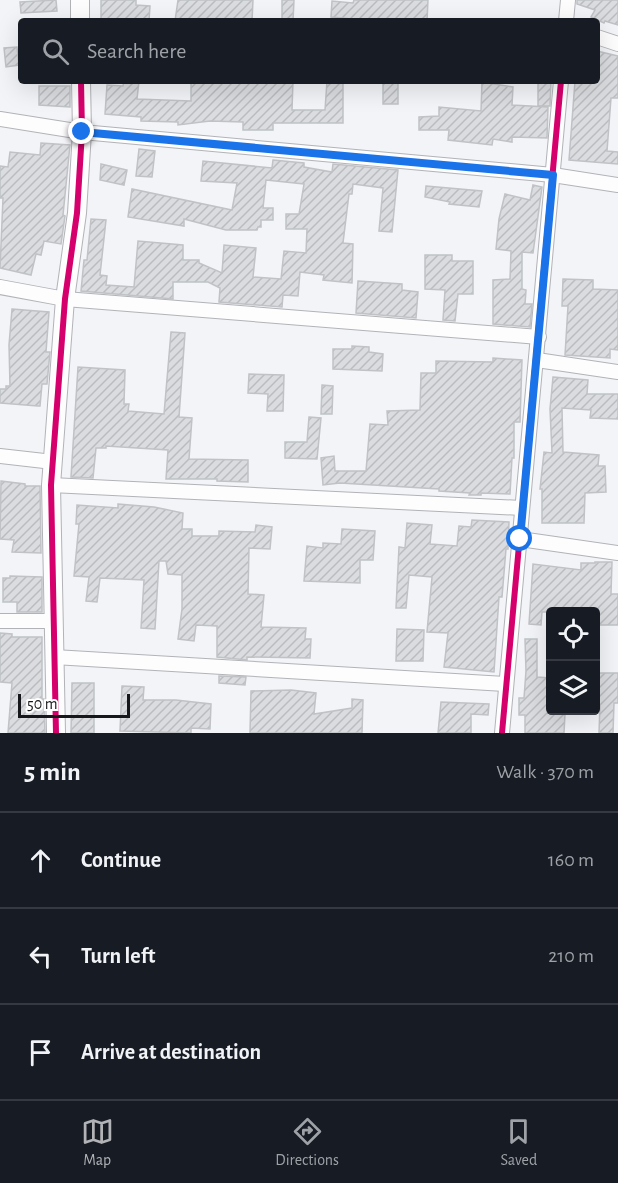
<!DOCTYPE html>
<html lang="en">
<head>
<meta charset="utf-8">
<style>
	:root { --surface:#171b24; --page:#20242c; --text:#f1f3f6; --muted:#9ea1a6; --line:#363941; --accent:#b1b3b6 }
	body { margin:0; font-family:"Alegreya Sans",sans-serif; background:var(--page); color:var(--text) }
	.controls { position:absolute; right:18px; bottom:18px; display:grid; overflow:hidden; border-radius:6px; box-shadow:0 6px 24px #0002 }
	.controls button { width:54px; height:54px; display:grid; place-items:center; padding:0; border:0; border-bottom:2px solid var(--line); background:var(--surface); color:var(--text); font:30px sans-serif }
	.scale { position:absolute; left:18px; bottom:15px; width:112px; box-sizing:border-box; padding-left:6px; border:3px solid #15171a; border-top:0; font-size:16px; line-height:21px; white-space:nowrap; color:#15171a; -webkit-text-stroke:4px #fff; paint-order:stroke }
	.stop { position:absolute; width:18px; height:18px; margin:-14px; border:4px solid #1a73e8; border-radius:50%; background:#fff }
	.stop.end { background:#1a73e8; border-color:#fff; box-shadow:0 2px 6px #0008 }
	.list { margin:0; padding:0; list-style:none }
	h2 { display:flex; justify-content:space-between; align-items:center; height:78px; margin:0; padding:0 24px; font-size:26px }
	h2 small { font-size:20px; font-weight:400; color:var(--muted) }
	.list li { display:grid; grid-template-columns:39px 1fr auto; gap:18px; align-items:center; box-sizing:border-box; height:96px; padding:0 24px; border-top:2px solid var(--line) }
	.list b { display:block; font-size:22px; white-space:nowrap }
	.list em { font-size:20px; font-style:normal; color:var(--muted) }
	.icon { flex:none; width:33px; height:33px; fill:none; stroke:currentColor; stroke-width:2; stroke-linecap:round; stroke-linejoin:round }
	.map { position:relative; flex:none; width:618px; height:733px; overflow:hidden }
	.search { position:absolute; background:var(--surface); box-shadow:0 6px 24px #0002; left:18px; right:18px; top:18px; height:66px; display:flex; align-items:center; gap:15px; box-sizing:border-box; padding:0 21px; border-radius:6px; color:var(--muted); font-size:22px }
	.sheet { height:366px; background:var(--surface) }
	nav { display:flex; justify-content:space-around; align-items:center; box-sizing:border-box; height:84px; border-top:2px solid var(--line); background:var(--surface); font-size:16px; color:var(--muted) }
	nav a { display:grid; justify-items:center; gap:3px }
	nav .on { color:var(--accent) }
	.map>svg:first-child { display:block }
	.building { fill:url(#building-hatch); stroke:#c0c2c5; stroke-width:1.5 }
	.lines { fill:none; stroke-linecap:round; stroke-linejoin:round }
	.minor-casing { stroke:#b2b3b7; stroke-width:16 }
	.tertiary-casing { stroke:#b2b3b7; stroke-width:20 }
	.minor { stroke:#fdfdfe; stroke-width:14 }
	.tertiary { stroke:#fdfdfe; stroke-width:18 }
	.cycleway-casing { stroke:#fff; stroke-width:10 }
	.cycleway { stroke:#d6006c; stroke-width:6 }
	.route { stroke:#1a73e8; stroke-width:8 }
</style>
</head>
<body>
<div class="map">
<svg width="618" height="733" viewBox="0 0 618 733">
	<defs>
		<pattern id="building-hatch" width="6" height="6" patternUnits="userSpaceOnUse" patternTransform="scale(1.5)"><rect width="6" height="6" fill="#dadcdf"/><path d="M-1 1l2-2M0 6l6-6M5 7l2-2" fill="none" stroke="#babcbf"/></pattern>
	</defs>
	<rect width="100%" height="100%" fill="#f2f4f8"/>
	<!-- building -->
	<g class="building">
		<polygon points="56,0 57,11 21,13 20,2"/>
		<polygon points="101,0 136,0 136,5 150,6 149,21 101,21"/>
		<polygon points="178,0 253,0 252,21 175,21"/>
		<polygon points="282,0 294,0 293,21 282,21"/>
		<polygon points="354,0 428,0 427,21 352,21 352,19 331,17 332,1 353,3"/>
		<polygon points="577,0 618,0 618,25 605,21 604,23 591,17 595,10 577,4"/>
		<polygon points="17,47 19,65 6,67 4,48"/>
		<polygon points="597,51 618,56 618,98 611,98 607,151 618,152 618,164 569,160 575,81 597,81"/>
		<polygon points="124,81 139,81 137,99 191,101 191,81 293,81 292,110 325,110 327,81 343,81 343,123 273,123 273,130 243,130 243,122 210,121 178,125 178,122 141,121 141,117 105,114 107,85 123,86"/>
		<rect x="383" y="81" width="15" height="23"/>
		<polygon points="538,81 551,81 550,106 538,106"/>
		<polygon points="482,82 513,87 512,105 548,107 547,138 512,137 512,142 493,139 492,145 448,140 449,130 419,130 419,117 439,116 439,107 481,111"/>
		<polygon points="39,86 70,86 70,107 39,105"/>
		<polygon points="41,143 70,145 63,215 65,216 61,244 44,241 41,255 36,254 31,275 0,268 3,198 0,198 0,166 8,167 10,152 40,155"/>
		<polygon points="139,149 155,151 152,177 136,176"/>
		<polygon points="273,160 304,163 304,167 332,172 333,164 398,170 392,232 379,231 383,188 353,184 352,194 349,194 343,243 353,244 352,283 323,280 324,275 300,272 298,296 283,295 282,307 219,302 220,288 208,282 173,282 173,299 81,291 84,260 87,260 91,219 106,220 100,275 107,276 106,285 134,287 138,241 183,245 183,260 199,260 199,263 222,273 224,245 256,248 253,277 281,279 284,251 306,253 307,229 286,229 286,214 299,214 304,184 266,180 263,208 273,208 273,220 261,220 261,227 258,227 257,230 226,230 184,219 184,226 128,217 132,189 232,210 237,183 201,181 203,161 272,168"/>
		<polygon points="101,164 127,170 124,185 100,180"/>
		<polygon points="533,185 542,187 533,253 522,252 522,289 526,290 525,304 532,304 530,327 493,324 493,280 510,279 511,251 496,249 499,219 505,194 530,200"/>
		<polygon points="426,186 482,191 479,207 449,204 450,202 425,197"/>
		<polygon points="425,255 452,255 452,261 473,261 473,294 458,294 455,321 443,320 445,290 425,289"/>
		<polygon points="563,279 593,280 593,289 618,290 618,350 610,349 610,358 565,355 568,306 562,306"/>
		<polygon points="358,281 402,284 402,290 418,292 416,318 356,313"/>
		<polygon points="12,309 49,312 46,352 50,352 47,384 42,384 40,406 38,406 0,403 0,389 6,389 6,386 10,386 9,345"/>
		<polygon points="171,332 185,333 179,417 192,418 189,459 248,460 248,482 217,481 217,479 166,479 168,450 106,446 106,448 96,448 93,478 71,477 78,367 125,370 124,404 129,404 128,411 164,414"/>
		<polygon points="352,346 369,347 369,352 383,354 382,371 333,369 333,349 352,349"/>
		<polygon points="493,358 522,360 520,422 514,422 514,458 512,458 510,494 481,493 481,495 469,495 470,493 439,491 439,489 340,483 323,485 321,458 334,456 335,471 366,471 370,424 388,425 387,411 420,410 421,373 436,373 436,361 493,362"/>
		<polygon points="249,374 284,375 283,411 267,411 268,394 248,393"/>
		<polygon points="553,377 588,380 587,394 618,394 618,419 590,418 591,410 562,408 563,452 599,455 598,466 605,466 606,492 585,493 584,523 542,523 542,489 540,489 544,452 552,453 550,409"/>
		<polygon points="322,385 333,386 332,414 321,414"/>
		<polygon points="309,417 321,418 317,459 285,458 285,442 307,442"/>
		<polygon points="1,481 25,484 25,486 40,486 41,553 12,552 14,540 0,539"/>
		<polygon points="118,504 154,507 183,513 182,529 192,529 192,536 219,536 219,531 255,532 256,525 272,527 270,549 249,548 248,594 264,595 261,627 306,628 305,639 311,639 310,658 247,657 247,660 217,657 217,626 196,625 194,641 178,639 182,609 182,575 168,574 166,561 159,561 155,629 141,628 144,580 100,578 97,602 86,601 89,577 74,576 79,524 76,524 77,505 118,508"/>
		<polygon points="472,520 509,522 508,549 506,549 502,597 499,597 494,672 444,667 448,633 427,632 432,577 409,575 406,608 396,608 399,547 405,548 407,523 432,525 430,544 457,546 459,526 471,527"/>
		<polygon points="342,529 375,531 373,560 360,560 360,583 304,581 307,546 323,548 323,543 341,544"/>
		<polygon points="595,562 612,562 611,594 618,594 618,625 596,625 596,612 542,612 541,625 529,624 533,564 581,570 581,563 595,563"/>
		<polygon points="10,576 42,577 42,612 17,612 17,602 3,602 3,578 10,578"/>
		<polygon points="397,629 424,630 423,661 396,661"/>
		<polygon points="0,633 12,634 12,637 42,637 42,699 44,699 45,733 8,733 12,683 0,682"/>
		<polygon points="525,639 537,639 537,677 550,678 550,711 562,711 562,714 565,714 564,733 525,733 525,715 519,715 519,698 524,698 526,671"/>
		<polygon points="596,673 618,673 618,703 614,703 613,733 599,733 600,705 596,705"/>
		<polygon points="219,676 246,677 245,685 219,683"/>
		<polygon points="72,683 94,683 94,733 71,733"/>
		<polygon points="122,686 144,687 143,700 176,700 211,704 210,729 191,728 191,733 120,731"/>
		<polygon points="291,690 316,693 314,714 352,708 352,699 363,700 362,733 250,733 251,691"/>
		<polygon points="441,702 489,704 488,715 471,714 471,733 438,733"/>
	</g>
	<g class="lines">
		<defs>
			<g id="minor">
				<polyline points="566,21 568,0"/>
				<polyline points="597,37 618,44"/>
				<polyline points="0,119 82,132 553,175 618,185"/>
				<polyline points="0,287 65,299 539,337"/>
				<polyline points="537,360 618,372"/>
				<polyline points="0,456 53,462"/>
				<polyline points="51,485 522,508"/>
				<polyline points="520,539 618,553"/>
				<polyline points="0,621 54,621"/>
				<polyline points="54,657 505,684"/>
				<polyline points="502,733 561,81"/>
			</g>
			<g id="tertiary">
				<polyline points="80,0 80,21"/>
				<polyline points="56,733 51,485 65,299 77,213 82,132 81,81"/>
			</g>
		</defs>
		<!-- minor casing -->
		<use href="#minor" class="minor-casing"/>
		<!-- tertiary casing -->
		<use href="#tertiary" class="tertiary-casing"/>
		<!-- minor -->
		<use href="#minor" class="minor"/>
		<!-- tertiary -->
		<use href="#tertiary" class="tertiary"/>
		<defs>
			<g id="cycleway">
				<polyline points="56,733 51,485 65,299 77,213 82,132 81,81"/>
				<polyline points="502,733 561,81"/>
			</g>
		</defs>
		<!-- cycleway casing -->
		<use href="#cycleway" class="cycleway-casing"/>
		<!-- cycleway -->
		<use href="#cycleway" class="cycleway"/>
	</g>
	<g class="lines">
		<!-- route -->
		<polyline class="route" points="82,132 553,175 520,539"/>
	</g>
</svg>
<div class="controls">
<button><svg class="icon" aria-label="locate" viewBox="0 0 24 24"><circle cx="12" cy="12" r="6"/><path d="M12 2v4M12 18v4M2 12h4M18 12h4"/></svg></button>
<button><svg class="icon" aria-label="layers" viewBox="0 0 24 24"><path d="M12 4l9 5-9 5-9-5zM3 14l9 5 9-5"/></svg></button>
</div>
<div class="scale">50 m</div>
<div class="stop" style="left:520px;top:539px"></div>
<div class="stop end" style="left:82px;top:132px"></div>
<div class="search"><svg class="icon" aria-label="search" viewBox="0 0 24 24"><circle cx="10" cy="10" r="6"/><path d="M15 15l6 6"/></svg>Search here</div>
</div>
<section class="sheet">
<h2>5 min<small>Walk · 370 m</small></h2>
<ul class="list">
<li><svg class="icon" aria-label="ahead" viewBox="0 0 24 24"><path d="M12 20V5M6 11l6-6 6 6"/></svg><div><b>Continue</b></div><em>160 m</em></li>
<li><svg class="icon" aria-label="left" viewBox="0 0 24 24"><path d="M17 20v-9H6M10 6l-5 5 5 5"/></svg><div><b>Turn left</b></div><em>210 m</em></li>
<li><svg class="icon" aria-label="arrive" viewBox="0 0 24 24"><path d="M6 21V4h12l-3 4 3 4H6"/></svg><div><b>Arrive at destination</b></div></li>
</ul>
</section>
<nav>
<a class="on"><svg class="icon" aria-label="map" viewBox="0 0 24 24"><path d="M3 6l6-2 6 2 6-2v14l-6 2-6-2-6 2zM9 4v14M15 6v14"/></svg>Map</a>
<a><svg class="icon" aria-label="directions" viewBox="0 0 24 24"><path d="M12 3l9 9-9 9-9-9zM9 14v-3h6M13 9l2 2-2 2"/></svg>Directions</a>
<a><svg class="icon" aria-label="saved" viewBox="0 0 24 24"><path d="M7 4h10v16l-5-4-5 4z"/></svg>Saved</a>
</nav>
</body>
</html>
